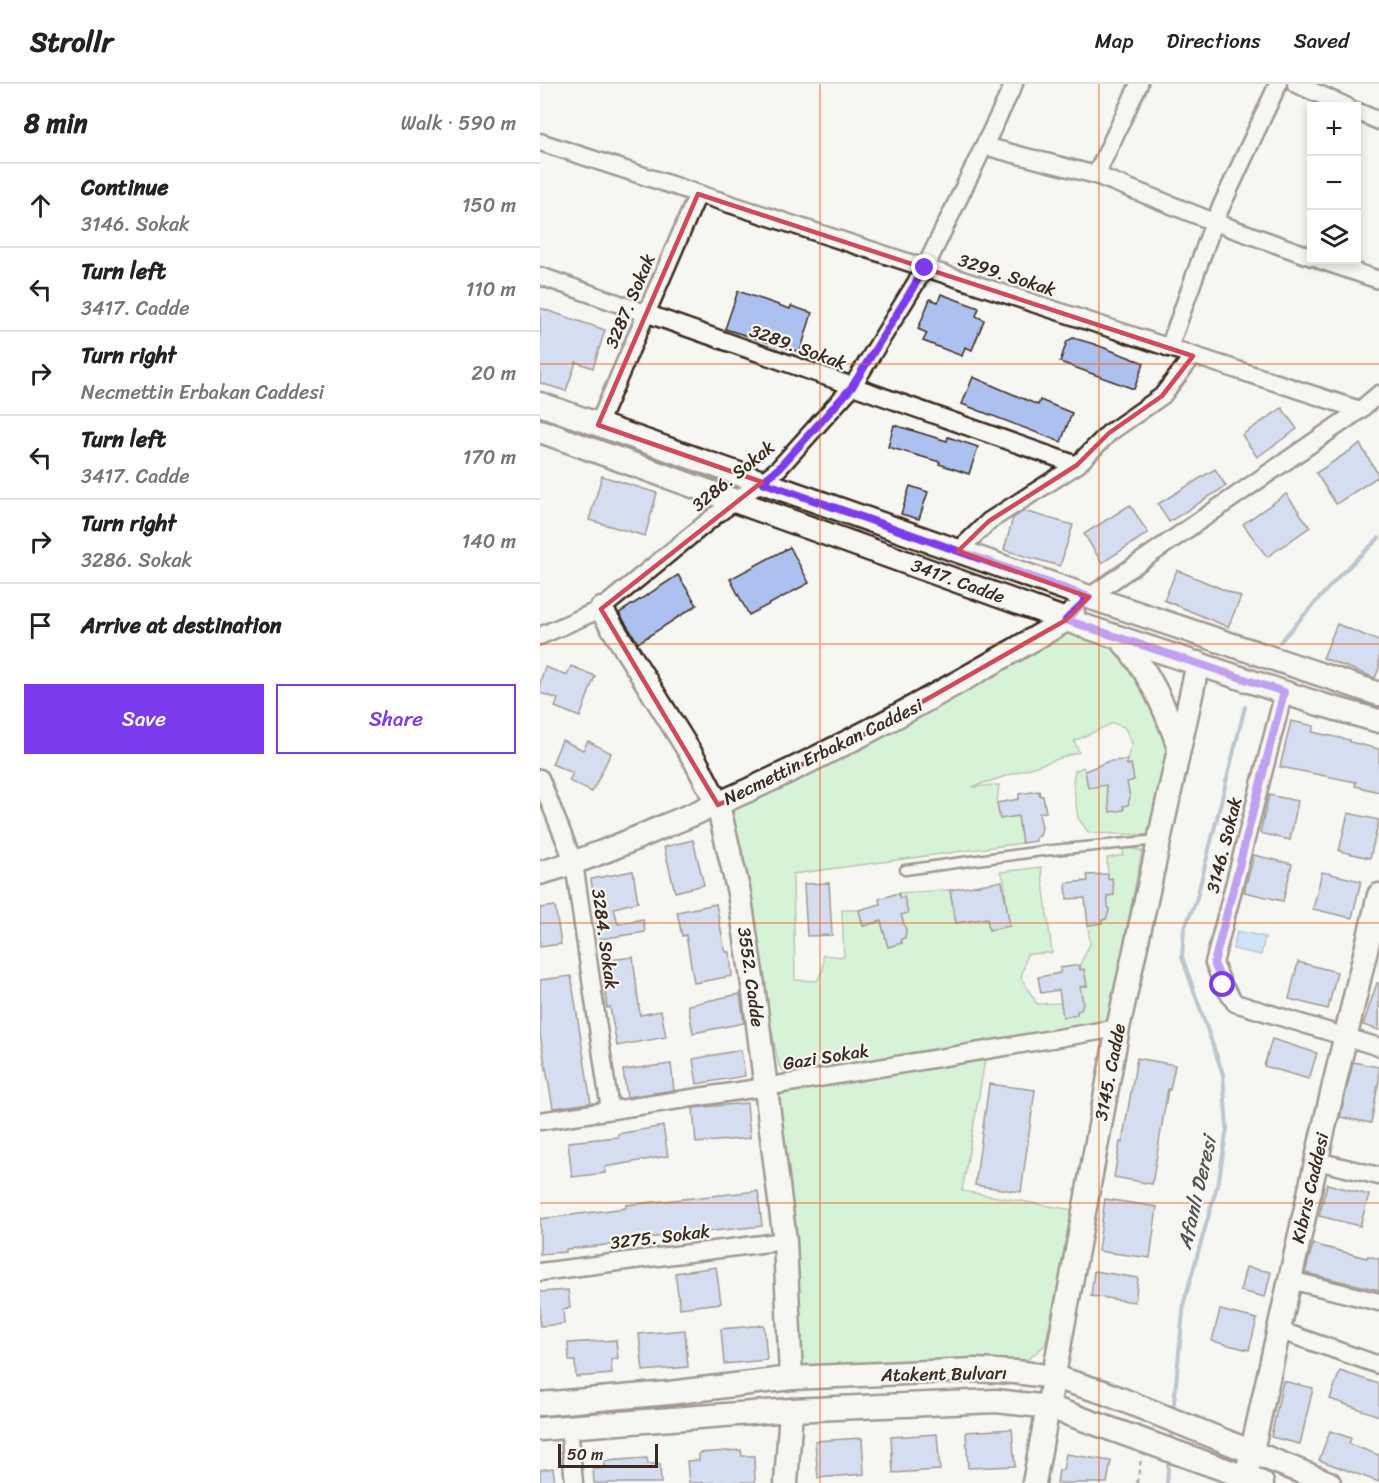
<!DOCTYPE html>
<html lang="en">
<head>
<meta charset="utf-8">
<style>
	:root { --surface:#fff; --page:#f2f2f2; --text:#222; --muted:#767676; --line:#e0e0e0; --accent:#7c3aed }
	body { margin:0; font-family:Sriracha,sans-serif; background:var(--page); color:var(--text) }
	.controls { position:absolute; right:18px; top:18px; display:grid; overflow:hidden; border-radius:0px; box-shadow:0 3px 9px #0003 }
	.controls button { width:54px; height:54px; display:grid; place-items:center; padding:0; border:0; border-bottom:2px solid var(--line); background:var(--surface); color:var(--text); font:30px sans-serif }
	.scale { position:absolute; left:18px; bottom:15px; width:100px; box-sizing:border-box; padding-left:6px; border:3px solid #3b2a1e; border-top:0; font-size:16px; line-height:21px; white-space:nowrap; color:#3b2a1e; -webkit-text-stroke:4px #f6f6f2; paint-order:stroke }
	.stop { position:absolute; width:18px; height:18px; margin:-14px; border:4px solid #7c3aed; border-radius:50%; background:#fff }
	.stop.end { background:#7c3aed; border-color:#fff; box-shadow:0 2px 6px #0008 }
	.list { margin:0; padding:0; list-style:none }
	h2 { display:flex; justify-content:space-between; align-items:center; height:78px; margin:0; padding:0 24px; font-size:26px }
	h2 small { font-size:20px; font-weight:400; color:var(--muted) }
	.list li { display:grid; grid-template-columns:39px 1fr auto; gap:18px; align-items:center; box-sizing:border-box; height:84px; padding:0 24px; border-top:2px solid var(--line) }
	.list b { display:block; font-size:22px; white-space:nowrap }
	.list p { margin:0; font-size:20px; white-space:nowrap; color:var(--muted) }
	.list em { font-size:20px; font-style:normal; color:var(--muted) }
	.actions { display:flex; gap:12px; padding:18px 24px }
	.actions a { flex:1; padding:14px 0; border:2px solid var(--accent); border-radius:0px; text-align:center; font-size:21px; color:var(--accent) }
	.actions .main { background:var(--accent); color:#fff }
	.icon { flex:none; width:33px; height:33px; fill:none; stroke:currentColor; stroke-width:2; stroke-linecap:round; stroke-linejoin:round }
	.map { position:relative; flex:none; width:839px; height:1399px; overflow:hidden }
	header { display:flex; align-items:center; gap:36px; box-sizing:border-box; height:84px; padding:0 30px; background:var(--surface); border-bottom:2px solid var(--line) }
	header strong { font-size:28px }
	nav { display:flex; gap:33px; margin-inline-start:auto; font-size:21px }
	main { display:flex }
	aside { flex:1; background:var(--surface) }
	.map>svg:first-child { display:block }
	.green { fill:#b2efb5; stroke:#768c6a; stroke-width:1.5 }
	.water { fill:#a2cffd; stroke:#798da4; stroke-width:1.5 }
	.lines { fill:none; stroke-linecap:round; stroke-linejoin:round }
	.stream { stroke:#798da4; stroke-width:4 }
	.building { fill:#adc1f0; stroke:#3b2a1e; stroke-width:1.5 }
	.lane-casing { stroke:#3b2a1e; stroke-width:13 }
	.street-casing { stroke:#3b2a1e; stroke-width:21 }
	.secondary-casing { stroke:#3b2a1e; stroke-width:27 }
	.path { stroke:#3b2a1e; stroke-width:2; stroke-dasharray:4.5 4.5; stroke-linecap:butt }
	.lane { stroke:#f6f6f2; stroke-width:8 }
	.street { stroke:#f6f6f2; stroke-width:16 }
	.secondary { stroke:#f6f6f2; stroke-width:22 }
	.route { stroke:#7c3aed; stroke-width:8 }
	.marked { fill:none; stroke:#d1495b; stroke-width:4.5; stroke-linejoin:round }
	.grid { fill:none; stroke:#e8590c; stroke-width:1.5; stroke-opacity:0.55 }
	.labels { text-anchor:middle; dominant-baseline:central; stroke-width:4.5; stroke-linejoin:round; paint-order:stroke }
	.street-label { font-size:18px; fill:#3b2a1e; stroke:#f6f6f2 }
	.water-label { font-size:20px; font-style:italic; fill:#555356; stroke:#f6f6f2 }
</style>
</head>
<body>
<header>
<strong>Strollr</strong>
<nav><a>Map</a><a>Directions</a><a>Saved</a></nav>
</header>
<main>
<aside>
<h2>8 min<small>Walk · 590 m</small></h2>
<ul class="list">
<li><svg class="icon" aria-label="ahead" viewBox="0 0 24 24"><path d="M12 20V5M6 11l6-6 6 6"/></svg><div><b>Continue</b><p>3146. Sokak</p></div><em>150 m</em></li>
<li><svg class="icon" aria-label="left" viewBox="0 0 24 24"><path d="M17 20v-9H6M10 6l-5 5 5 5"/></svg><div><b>Turn left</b><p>3417. Cadde</p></div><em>110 m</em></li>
<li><svg class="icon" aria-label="right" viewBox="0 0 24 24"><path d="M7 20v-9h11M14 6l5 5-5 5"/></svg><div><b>Turn right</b><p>Necmettin Erbakan Caddesi</p></div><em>20 m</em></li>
<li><svg class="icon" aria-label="left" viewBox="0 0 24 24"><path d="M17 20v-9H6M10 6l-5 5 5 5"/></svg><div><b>Turn left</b><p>3417. Cadde</p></div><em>170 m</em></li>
<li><svg class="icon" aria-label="right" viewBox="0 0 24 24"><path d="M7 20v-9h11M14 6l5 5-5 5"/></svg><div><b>Turn right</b><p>3286. Sokak</p></div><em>140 m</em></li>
<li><svg class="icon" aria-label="arrive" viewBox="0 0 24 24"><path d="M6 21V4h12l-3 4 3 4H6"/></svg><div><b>Arrive at destination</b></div></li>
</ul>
<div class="actions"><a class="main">Save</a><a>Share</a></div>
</aside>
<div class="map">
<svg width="839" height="1399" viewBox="0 0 839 1399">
	<rect width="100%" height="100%" fill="#f6f6f2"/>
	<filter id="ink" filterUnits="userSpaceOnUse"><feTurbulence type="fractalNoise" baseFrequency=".0167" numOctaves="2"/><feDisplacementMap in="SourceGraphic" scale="12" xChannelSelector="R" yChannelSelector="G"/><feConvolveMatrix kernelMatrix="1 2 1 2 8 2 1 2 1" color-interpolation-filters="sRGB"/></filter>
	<g filter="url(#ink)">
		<!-- green -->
		<g class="green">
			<polygon points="527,548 576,555 633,657 609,751 549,749 538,734 533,697 535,687 543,683 545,687 566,701 570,728 584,725 580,699 594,696 591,680 587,681 587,676 592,658 584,643 573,639 534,657 539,668 432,703 459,701 457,719 460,735 478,732 482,759 253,790 255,896 277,897 283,885 283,871 304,873 302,826 319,826 324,842 341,837 348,863 362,859 361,855 365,853 366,846 363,838 356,840 364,813 360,814 358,809 410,806 416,839 447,834 449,846 469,842 464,795 460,788 501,783 512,869 487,870 481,894 497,920 521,919 523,933 537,931 537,927 541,926 543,918 541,910 533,904 547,901 544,886 540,886 540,881 550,860 548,841 562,839 562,836 566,835 569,827 560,812 574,811 572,795 568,795 567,774 583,771 584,763 602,767 568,940 248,991 239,982 191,745 196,723"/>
			<polygon points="445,976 422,1107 534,1126 505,1261 488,1275 262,1286 235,1007"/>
		</g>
		<!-- water -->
		<polygon class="water" points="697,847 725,853 721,871 693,865"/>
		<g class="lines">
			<!-- stream -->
			<g class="stream">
				<polyline points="740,558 800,491 839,454"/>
				<polyline points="633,1329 644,1218 679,1095 687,1044 683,990 642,873 644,845 656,817 705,623"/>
				<polyline points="630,1359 632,1343"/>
				<polyline points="627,1399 629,1373"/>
			</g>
		</g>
		<!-- building -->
		<g class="building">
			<polygon points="198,207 250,225 251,222 272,229 260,268 185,245"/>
			<polygon points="401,210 439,224 436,232 444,236 432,266 425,263 422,272 383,257 387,249 378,245 390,215 398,218"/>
			<polygon points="0,224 65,246 53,284 36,278 26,307 0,299"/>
			<polygon points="533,254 554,260 604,279 594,305 520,278 527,257"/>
			<polygon points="433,293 498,321 500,316 532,329 521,358 422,320"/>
			<polygon points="742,324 757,345 717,373 702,351"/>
			<polygon points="354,341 407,357 408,353 438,363 429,390 399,380 400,378 348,363"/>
			<polygon points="820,360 839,392 796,420 776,389"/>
			<polygon points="675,385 686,402 629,438 618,420"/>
			<polygon points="62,392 117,409 105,452 49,436"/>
			<polygon points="370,402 388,408 379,435 361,430"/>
			<polygon points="746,410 770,443 727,473 703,440"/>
			<polygon points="590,421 608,449 562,479 544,450"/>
			<polygon points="484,427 533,441 520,482 464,466 473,434"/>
			<polygon points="250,463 269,499 209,531 190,495"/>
			<polygon points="637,486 701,513 688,543 624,516"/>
			<polygon points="138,491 157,521 98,559 79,529"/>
			<polygon points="797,540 839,557 839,584 835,594 783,574"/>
			<polygon points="31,582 55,592 40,633 15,623 18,615 0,609 0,598 5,583 27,591"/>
			<polygon points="751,637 774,642 772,648 810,656 810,658 839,665 839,708 815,702 816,698 740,683"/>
			<polygon points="22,656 43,666 48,657 71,669 52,708 29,697 33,689 12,680"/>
			<polygon points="587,676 587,681 591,680 594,696 587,698 590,713 588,721 583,722 584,726 570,728 566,701 548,704 545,687 569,677"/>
			<polygon points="499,707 500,712 503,712 506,728 499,729 502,744 500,752 496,753 496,757 482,759 478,732 460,735 457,719 479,715 479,710"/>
			<polygon points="729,711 758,717 750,756 720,749"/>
			<polygon points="808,729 839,736 830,774 799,767"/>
			<polygon points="153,756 164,801 135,808 124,763"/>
			<polygon points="714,771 752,780 743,817 704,808"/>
			<polygon points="93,787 98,818 74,824 78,840 103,835 105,848 60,855 51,795"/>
			<polygon points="782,788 821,797 812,834 773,825"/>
			<polygon points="568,790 568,795 572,794 574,811 567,812 569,827 566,835 562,836 562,839 548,841 545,814 527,815 526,799 548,797 547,791"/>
			<polygon points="462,797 470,842 449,846 447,834 416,839 410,806"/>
			<polygon points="289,799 292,851 267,852 264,800"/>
			<polygon points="358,809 360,814 364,813 368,829 361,831 366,846 365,854 361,855 362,859 348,863 341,837 323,842 319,826 340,820 339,815"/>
			<polygon points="176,820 184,862 186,868 190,868 192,892 154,899 146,851 142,852 137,828"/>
			<polygon points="15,822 21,860 0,863 0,824"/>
			<polygon points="93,873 100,931 121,927 126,953 77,962 70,923 67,924 62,877"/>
			<polygon points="758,878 797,888 788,925 749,915"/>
			<polygon points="540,881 540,886 544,885 547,902 540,903 543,918 541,926 537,927 537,931 523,933 519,906 501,909 498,893 520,889 520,884"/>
			<polygon points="31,892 51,1019 13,1024 0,951 0,896"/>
			<polygon points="837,899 839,899 839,946 823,941"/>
			<polygon points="200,910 204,939 153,949 148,921"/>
			<polygon points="732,955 777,969 769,995 724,982"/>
			<polygon points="201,966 205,992 157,1000 153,975"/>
			<polygon points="597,974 635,981 630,1006 628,1005 612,1100 574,1093 580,1058 582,1059"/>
			<polygon points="813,978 839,983 839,996 831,1039 800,1033"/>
			<polygon points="131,980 134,1006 87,1013 83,986"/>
			<polygon points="449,1000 495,1006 481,1108 435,1101"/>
			<polygon points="207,1019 210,1054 156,1059 153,1024"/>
			<polygon points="123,1042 128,1072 65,1083 65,1089 32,1093 28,1058 78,1053 78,1050"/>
			<polygon points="787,1100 829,1111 820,1142 779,1132"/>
			<polygon points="218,1107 222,1142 76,1157 76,1160 26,1165 26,1168 0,1170 0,1135 86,1124 86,1121"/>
			<polygon points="565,1115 617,1123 610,1174 558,1167"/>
			<polygon points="773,1160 827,1174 828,1172 839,1175 839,1206 765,1189"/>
			<polygon points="176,1183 181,1219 140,1224 135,1189"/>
			<polygon points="706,1183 731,1188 725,1213 700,1207"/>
			<polygon points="554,1187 598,1194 595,1218 551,1212"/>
			<polygon points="28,1206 30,1224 23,1225 24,1240 0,1242 0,1208"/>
			<polygon points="680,1226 717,1235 709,1266 672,1257"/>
			<polygon points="224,1241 227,1276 184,1280 181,1245"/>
			<polygon points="145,1246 148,1283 103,1287 99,1250"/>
			<polygon points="76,1256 78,1274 71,1275 72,1290 36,1293 35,1277 29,1277 28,1259"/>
			<polygon points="800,1287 839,1300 839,1332 790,1315"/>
			<polygon points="743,1297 773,1304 760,1360 731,1353"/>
			<polygon points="472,1345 475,1382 428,1384 426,1348"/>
			<polygon points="790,1347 811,1354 809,1360 839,1371 839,1398 779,1376"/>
			<polygon points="397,1350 400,1386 353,1389 351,1353"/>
			<polygon points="322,1354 324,1390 278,1394 275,1357"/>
			<polygon points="201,1366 202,1372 214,1372 215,1398 149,1399 147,1377 159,1376 159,1369"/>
			<polygon points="526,1370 571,1377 567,1399 517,1399 519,1386 523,1386"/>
			<polygon points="107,1374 108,1380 120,1380 121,1399 54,1399 53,1385 65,1384 65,1377"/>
			<polygon points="13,1384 15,1399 0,1399 0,1386"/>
		</g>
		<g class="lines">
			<defs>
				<polyline id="lane" points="365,786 502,767 619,756"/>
				<g id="street">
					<polyline points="756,0 806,22"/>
					<polyline points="816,27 839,37"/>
					<polyline points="0,58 820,326"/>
					<polyline points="444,62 556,91 674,138 772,173"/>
					<polyline points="556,91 599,0"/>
					<polyline points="780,176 839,196"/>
					<polyline points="0,192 537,381"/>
					<polyline points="629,264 674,138 738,0"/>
					<polyline points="58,341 158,110"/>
					<polyline points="418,467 449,437 537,381 569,349 622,312 653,272"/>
					<polyline points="549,513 820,326 839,310"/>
					<polyline points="0,552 61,525 176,431 222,398 239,384 312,303 385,184 474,0"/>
					<polyline points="744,608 674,879 683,901 695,919 839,963"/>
					<polyline points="0,694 34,779 70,1026"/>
					<polyline points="0,1037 225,1003 578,944"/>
					<polyline points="777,1077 839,1092"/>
					<polyline points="0,1188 245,1157"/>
					<polyline points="750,1196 839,1218"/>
					<polyline points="738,1246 839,1281"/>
					<polyline points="29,1342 34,1399"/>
				</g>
				<g id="secondary">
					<polyline points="0,320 549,513 839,610"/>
					<polyline points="0,347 526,536 779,620 839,637"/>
					<polyline points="61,525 156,678 178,721 199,809 213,901 245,1157 251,1294"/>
					<path d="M580,554C608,586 626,623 639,664"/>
					<path d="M0,789C44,777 85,759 127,741C267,685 397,612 526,536L533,529"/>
					<polyline points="0,1320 129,1309 251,1294 434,1286 475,1288 514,1293 563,1308 789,1399"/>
					<polyline points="0,1345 251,1326 456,1317 509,1323 722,1399"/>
					<polyline points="709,1380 782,1052 839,811"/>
					<polyline points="246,1399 251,1326"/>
					<polyline points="494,1399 578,944 658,579"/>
				</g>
			</defs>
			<!-- lane casing -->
			<use href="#lane" class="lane-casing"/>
			<!-- street casing -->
			<use href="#street" class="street-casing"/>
			<!-- secondary casing -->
			<use href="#secondary" class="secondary-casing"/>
			<!-- path -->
			<polyline class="path" points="597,1399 601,1375"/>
			<!-- lane -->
			<use href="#lane" class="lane"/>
			<!-- street -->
			<use href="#street" class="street"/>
			<!-- secondary -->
			<use href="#secondary" class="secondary"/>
		</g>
	</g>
	<g class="lines" filter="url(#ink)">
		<!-- route -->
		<polyline class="route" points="385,184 312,303 239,384 222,398 549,513 526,536 744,608 674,879 683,901"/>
	</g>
	<!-- marked area -->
	<path d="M0 0H839V1399H0ZM158,110L653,272L622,312L569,349L537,381L449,437L418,467L549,513L526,536L331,647L178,721L61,525L222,398L58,341Z" fill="#f6f6f2" fill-opacity=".55" fill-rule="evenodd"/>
	<path class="marked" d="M158,110L653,272L622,312L569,349L537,381L449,437L418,467L549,513L526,536L331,647L178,721L61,525L222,398L58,341Z"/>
	<!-- grid -->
	<path class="grid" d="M280,0V1399M559,0V1399M0,280H839M0,560H839M0,839H839M0,1119H839"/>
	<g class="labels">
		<!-- street labels -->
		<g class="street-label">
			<text transform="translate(467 191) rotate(18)">3299. Sokak</text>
			<text transform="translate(90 217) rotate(-67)">3287. Sokak</text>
			<text transform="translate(258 263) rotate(20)">3289. Sokak</text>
			<text transform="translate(193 392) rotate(-39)">3286. Sokak</text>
			<text transform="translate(418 497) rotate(20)">3417. Cadde</text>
			<text transform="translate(283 668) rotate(-26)">Necmettin Erbakan Caddesi</text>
			<text transform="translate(684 761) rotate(-76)">3146. Sokak</text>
			<text transform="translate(65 855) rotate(82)">3284. Sokak</text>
			<text transform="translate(211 893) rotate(82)">3552. Cadde</text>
			<text transform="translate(286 973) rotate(-9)">Gazi Sokak</text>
			<text transform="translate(570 988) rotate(-79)">3145. Cadde</text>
			<text transform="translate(770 1104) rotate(-77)">Kıbrıs Caddesi</text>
			<text transform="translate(120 1153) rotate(-7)">3275. Sokak</text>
			<text transform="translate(404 1290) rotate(-1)">Atakent Bulvarı</text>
		</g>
		<!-- water labels -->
		<g class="water-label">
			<text transform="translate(657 1109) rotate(-77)">Afanlı Deresi</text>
		</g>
	</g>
</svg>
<div class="controls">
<button>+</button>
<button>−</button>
<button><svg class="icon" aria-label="layers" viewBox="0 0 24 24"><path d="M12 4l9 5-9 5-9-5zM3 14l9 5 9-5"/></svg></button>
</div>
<div class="scale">50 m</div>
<div class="stop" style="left:683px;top:901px"></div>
<div class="stop end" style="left:385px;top:184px"></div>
</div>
</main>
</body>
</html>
